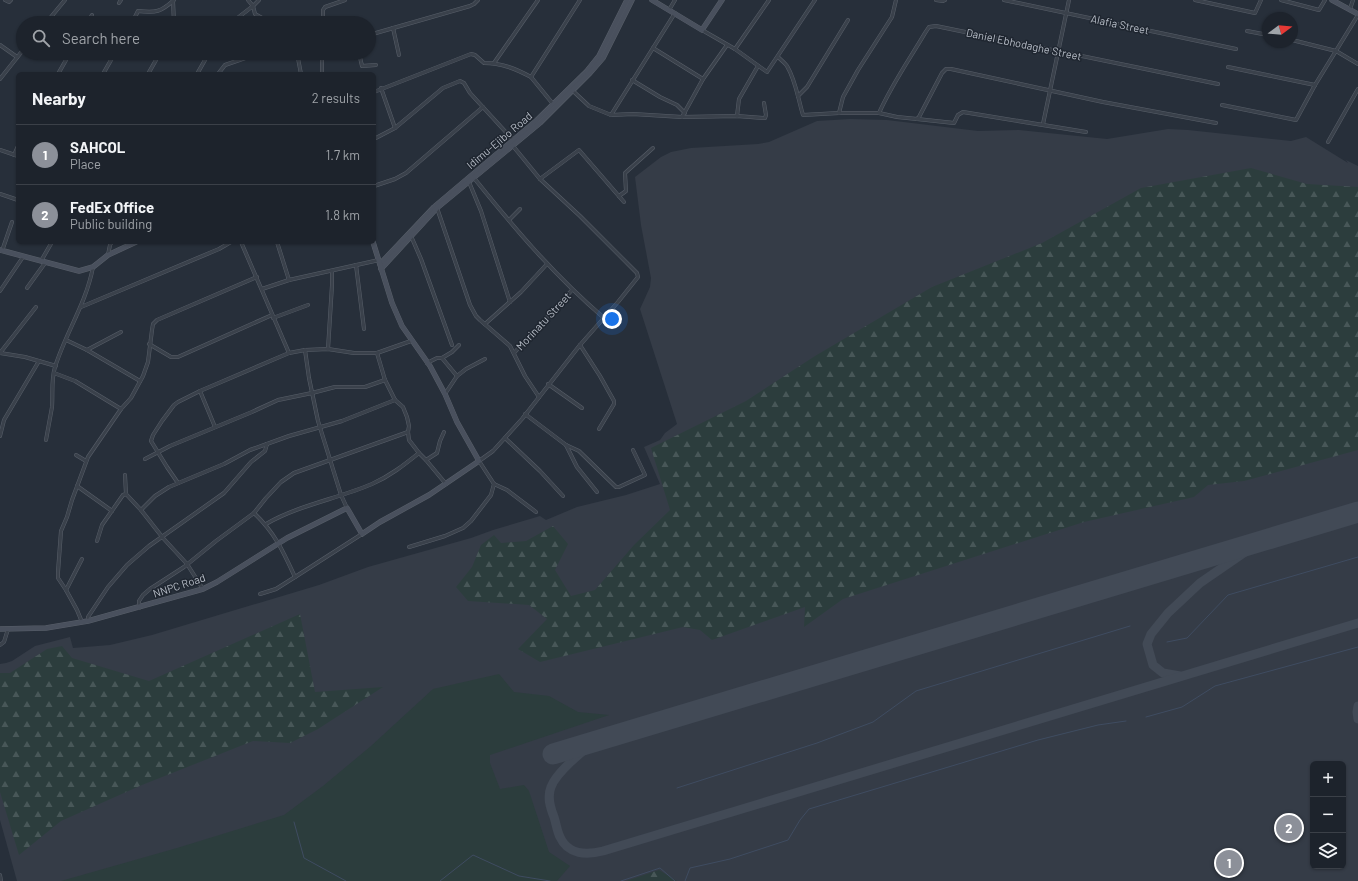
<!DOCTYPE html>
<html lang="en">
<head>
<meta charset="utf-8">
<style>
	:root { --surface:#1d232c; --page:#252b34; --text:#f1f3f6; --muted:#a0a4a9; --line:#3b4048; --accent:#8c9099 }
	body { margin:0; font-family:Barlow,sans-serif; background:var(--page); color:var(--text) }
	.controls { position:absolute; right:12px; bottom:12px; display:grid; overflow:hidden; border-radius:6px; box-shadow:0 1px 3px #0004 }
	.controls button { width:36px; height:36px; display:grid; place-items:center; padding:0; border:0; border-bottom:1px solid var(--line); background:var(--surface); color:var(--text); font:20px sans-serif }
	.compass { position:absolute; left:1262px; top:12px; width:36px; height:36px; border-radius:50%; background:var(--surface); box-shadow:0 1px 3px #0004; rotate:74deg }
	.you { position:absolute; left:612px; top:319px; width:14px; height:14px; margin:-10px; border:3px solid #fff; border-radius:50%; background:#1a73e8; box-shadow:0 0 0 6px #1a73e833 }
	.badge { display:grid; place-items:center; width:26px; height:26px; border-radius:50%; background:var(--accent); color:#fff; font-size:13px; font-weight:700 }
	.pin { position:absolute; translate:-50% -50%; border:2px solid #fff; box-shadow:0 1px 4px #0006 }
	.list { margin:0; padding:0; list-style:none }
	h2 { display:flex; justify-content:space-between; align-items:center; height:52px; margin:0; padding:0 16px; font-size:17px }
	h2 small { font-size:13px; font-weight:400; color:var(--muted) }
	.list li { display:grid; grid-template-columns:26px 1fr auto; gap:12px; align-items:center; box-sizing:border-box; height:60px; padding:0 16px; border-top:1px solid var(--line) }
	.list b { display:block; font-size:15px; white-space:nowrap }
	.list p { margin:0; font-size:13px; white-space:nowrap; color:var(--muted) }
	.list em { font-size:13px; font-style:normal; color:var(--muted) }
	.icon { flex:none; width:22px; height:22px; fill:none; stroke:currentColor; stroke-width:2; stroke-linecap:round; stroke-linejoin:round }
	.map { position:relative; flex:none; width:1358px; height:881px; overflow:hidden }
	.search { position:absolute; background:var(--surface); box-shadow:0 1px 3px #0004; left:16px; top:16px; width:360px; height:44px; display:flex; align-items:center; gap:10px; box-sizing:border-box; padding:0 14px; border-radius:22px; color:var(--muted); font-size:15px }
	.panel { position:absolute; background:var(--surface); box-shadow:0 1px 3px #0004; left:16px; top:72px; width:360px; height:172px; border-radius:6px }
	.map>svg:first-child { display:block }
	.airport { fill:#353c47; fill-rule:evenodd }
	.green { fill:#2c3d3d }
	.forest { fill:url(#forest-firs) }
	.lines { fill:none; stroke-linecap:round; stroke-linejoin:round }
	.stream { stroke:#3f4c61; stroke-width:1 }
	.taxiway { stroke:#424a56; stroke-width:9 }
	.runway { stroke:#424a56; stroke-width:21 }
	.street-casing { stroke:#585f69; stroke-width:4 }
	.secondary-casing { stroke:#585f69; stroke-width:5.5 }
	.street { stroke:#3a414b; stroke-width:3 }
	.secondary { stroke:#49505d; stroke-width:4.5 }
	.labels { text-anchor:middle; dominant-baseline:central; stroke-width:3; stroke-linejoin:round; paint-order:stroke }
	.street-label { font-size:11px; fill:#b6bcc6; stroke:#1f2630 }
</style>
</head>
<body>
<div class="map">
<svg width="1358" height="881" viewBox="0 0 1358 881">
	<defs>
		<pattern id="forest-firs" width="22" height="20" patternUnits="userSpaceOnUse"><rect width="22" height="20" fill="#2c3d3d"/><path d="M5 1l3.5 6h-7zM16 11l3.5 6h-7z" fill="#485758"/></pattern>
	</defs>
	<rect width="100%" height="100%" fill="#272f3a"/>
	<!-- airport -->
	<path class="airport" d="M850,119L887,120L978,131L1019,130L1107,139L1168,129L1188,130L1291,141L1306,137L1348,163L1346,160L1358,166V881H17L0,820V664L6,663L12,661L35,646L70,637L73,648L110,645L152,635L319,585L368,567L471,538L493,530L540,516L546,520L577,507L626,495L660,484L644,447L660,440L665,433L677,424L640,309L650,287L651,278L641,225L635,177L661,157L671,152L691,148L758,144L769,142L817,121ZM1313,764H1343V866H1313Z"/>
	<!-- green -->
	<polygon class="green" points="499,674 514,692 549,696 578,712 609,715 490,755 490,763 500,789 524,785 529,791 549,852 570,866 557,881 61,881 177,848 284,815 323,786 371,746 433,689"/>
	<!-- forest -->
	<g class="forest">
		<polygon points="1251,168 1307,184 1358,187 1358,450 1244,481 1208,485 1194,497 1084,522 843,599 804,627 805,607 712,640 700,630 683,627 540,662 518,649 547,619 529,605 468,601 456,587 472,567 481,545 494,535 501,543 526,541 553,526 568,544 555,570 571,596 595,590 634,545 670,510 651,448 746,401 815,356 932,287 1042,243 1141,188"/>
		<polygon points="300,614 315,692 383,687 318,729 290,743 253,741 142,785 61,821 19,855 0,792 0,673 10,673 47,649 62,646 72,658 149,681"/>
		<polygon points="659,870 677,881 626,881"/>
	</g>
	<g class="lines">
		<!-- stream -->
		<g class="stream">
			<polyline points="1167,642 1187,638 1228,595 1358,557"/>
			<polyline points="1146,717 1182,707 1215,686 1358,647"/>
			<polyline points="677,788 817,743 873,722 916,691 1130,626"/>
			<polyline points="294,822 304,858 346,881"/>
			<polyline points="440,881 473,855 519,876 550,881"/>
			<polyline points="621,881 660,868 675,881"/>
			<polyline points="685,881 690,868 730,859 788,840 800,820 809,809 1038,740 1098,725 1126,721"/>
		</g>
		<!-- taxiway -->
		<g class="taxiway">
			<polyline points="1180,676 1163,673 1153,665 1147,644 1151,634 1168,613 1200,583 1261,541"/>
			<polyline points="1358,706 1357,712 1358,719"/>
			<path d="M596,741C583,750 556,773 551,787C547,797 550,807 554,817C556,823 557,831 560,837C568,855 587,855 603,851L1358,623"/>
		</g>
		<!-- runway -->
		<polyline class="runway" points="553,754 1358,512"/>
		<defs>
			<g id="street">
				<polyline points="5,0 9,2 11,0"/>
				<polyline points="248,0 253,6 255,14 271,23"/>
				<polyline points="896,0 892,17 858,70 843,97 839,113 879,113 897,117 917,119 919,117 942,73 946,69 951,69 1103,102 1216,123"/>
				<polyline points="936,0 943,1 945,0"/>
				<polyline points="1004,0 1236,49"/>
				<polyline points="1195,0 1255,13 1261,0"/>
				<polyline points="1281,0 1319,10 1325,0"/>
				<polyline points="173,1 174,23"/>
				<polyline points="119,3 121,0"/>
				<polyline points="1350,9 1353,0"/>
				<polyline points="669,10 675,0"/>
				<polyline points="46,23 65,0"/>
				<polyline points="87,23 92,15"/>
				<path d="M132,23L138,11C156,13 161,12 174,0"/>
				<polyline points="231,23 253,6 259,0"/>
				<polyline points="323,23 323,10 325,7 345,0"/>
				<polyline points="393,28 399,55"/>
				<polyline points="702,30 735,49 767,72 815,0"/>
				<polyline points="1247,31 1268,35"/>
				<polyline points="369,35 470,6 474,4 478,0"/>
				<polyline points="1292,40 1336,51 1358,64"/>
				<polyline points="0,45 17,57"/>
				<polyline points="653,48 703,79"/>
				<polyline points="735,49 769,0"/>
				<polyline points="297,53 301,74"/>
				<polyline points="359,53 362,66 376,65"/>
				<path d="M778,57C781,60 785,63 787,66C796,81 798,99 803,115L839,113"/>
				<polyline points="494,63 538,0"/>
				<polyline points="1228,67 1315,85"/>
				<polyline points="58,74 70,53"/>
				<polyline points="103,74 115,53"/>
				<polyline points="148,74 160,53"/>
				<polyline points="197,74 209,53"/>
				<polyline points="218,74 225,65 260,53"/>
				<polyline points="322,74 322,53"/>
				<polyline points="531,77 553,104"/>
				<polyline points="0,79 23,50"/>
				<polyline points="632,80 660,97 677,105 685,113"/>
				<polyline points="381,88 395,128"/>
				<polyline points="573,91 589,106 611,115 633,114 682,117 737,116 763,118 765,118 766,115 764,103"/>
				<path d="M374,92L471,54L475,55L484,63C502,63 516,69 531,77L580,0"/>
				<polyline points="798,96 807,87 848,20"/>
				<polyline points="1222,105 1296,120 1315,85 1358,15"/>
				<path d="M879,113C892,84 909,60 925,33L929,27L936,26L1218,84"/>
				<polyline points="611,115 675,13"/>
				<polyline points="737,116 739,99 758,66"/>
				<polyline points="682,117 703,79 727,45"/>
				<polyline points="917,119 954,123 958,115 963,112 1086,132"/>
				<polyline points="1043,124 1069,0"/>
				<polyline points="374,139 395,128 443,88 460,81 464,83 470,93 514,141"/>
				<polyline points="1328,142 1358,89"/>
				<polyline points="513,146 540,179 580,216 637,273 638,277 618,302 580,345 522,419 493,451 479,461 494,484 507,490 536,512"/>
				<polyline points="0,150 18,156"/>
				<polyline points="14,155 18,146"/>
				<path d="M474,178C515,229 554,275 604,318"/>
				<polyline points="540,179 579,150 624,202"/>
				<polyline points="469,182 481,211 510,302"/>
				<polyline points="374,186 395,179 406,173 483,107"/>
				<polyline points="0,194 18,200"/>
				<polyline points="619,196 626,191 625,173 653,148"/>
				<polyline points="437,208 470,305 476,316 480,320 510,346 525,376 539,397"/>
				<polyline points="509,220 520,209"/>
				<polyline points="411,236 421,259 452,345"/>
				<polyline points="241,242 289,353 305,350 328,349 354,353 377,353 411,341"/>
				<polyline points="277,242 289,280"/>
				<polyline points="2,251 12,222"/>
				<polyline points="108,255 110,245 112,242"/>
				<polyline points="41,261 52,242"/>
				<polyline points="356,265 364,329"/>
				<polyline points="27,288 45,263"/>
				<polyline points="262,289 289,280 379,260"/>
				<polyline points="0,291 23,257"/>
				<polyline points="81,307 219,249 231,242"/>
				<polyline points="273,318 308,305"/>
				<polyline points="485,324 521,292 547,264"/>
				<polyline points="66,340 87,350 140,381"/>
				<polyline points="149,344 171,357 178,357 272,315"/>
				<polyline points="580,345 600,376 614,401 614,404 599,429"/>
				<polyline points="328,349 332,285 332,271"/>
				<polyline points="87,350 121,332"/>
				<polyline points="305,350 309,378 318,421 341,495 347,508"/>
				<polyline points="0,353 36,307"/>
				<polyline points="0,353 25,357 56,366"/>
				<polyline points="514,353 572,290"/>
				<polyline points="442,358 452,352 459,345"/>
				<polyline points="427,363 437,358 442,358 457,376"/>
				<polyline points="54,373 75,381 121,409"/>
				<polyline points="385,380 395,400 403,407 407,417 409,426 408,432 409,440 419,453"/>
				<polyline points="548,384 582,408"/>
				<polyline points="200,391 215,427"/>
				<polyline points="445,394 457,376 466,369 485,359"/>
				<polyline points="525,414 566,445 579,451 616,487 619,487 645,475 633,450"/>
				<polyline points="0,436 4,420 39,361"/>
				<polyline points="505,438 540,471 563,496"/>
				<path d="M46,440C48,429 50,418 52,407C53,393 51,380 55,367C66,332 86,304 93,267"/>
				<polyline points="566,445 577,467 597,492"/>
				<polyline points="76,455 86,461"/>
				<polyline points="145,459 170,446 252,412 278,400 312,393 335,387 365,387 385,380 377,353"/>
				<polyline points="426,460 437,453 440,441 444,432"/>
				<polyline points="125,475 126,494"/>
				<polyline points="178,483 167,467 151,441 153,435 162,421 174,405 178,402 200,391 289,353"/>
				<polyline points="77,486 112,511"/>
				<path d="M254,513C275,533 283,551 295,577L362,534"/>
				<path d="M266,524C299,505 337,499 372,484C390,476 404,465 419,453L426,460L446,484"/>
				<polyline points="97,541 102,525 123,495 126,494 141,510"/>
				<polyline points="409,547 445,536 463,528 471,521 491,495 494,484"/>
				<polyline points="203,589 187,564 163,538 141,510 155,496 169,487 224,464 250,450 289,436 342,421 395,400"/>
				<polyline points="66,590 58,578 58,572 61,531 67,517 72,500 88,457 121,409 131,398 143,376 148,362 152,330 153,324 157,320 257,277"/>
				<polyline points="260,594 276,589 295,577"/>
				<polyline points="139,608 139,601 143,595 150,589 184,567 216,541 254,513 266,498 281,482 294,473 408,432"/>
				<polyline points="88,621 88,617 108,587 127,565 149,546 224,493 251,462 265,451 267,444"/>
				<polyline points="82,622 77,610 66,590 82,559"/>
				<polyline points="0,645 4,642 8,629"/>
				<polyline points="0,875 1,881"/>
			</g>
			<g id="secondary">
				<polyline points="652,0 702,30 722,0"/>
				<polyline points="1332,0 1358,14"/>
				<polyline points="0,250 79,271 93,267 108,255 136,242"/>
				<polyline points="380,264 434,207 537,120 587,71 599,56 627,0"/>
				<polyline points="381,269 437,208 540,123 590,73 603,58 632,0"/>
				<polyline points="0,629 46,628 88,621 203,589 217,582 287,538 347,508 362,534 380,522 429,495 479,461 457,422 445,394 430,366 402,326 392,303 373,242"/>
			</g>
		</defs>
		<!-- street casing -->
		<use href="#street" class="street-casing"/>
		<!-- secondary casing -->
		<use href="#secondary" class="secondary-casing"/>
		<!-- street -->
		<use href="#street" class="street"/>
		<!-- secondary -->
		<use href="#secondary" class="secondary"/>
	</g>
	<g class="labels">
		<!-- street labels -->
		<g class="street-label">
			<text transform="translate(1120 24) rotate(12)">Alafia Street</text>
			<text transform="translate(1024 44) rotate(12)">Daniel Ebhodaghe Street</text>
			<text transform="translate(499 140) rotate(-40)">Idimu-Ejibo Road</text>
			<text transform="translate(543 321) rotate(-47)">Morinatu Street</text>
			<text transform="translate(179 585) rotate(-18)">NNPC Road</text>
		</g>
	</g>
</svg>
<div class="controls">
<button>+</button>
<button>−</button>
<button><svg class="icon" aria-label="layers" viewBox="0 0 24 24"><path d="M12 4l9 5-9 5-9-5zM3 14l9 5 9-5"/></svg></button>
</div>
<svg class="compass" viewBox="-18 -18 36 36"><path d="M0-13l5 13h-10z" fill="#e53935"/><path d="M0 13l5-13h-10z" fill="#a0a4a9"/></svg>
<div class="you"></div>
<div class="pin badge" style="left:1229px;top:863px">1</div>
<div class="pin badge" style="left:1289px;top:828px">2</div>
<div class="search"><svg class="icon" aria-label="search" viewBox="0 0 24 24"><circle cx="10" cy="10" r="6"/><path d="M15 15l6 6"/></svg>Search here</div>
<section class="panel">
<h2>Nearby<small>2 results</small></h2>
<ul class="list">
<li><span class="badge">1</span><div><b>SAHCOL</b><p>Place</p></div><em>1.7 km</em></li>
<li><span class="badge">2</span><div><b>FedEx Office</b><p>Public building</p></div><em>1.8 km</em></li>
</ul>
</section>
</div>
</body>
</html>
